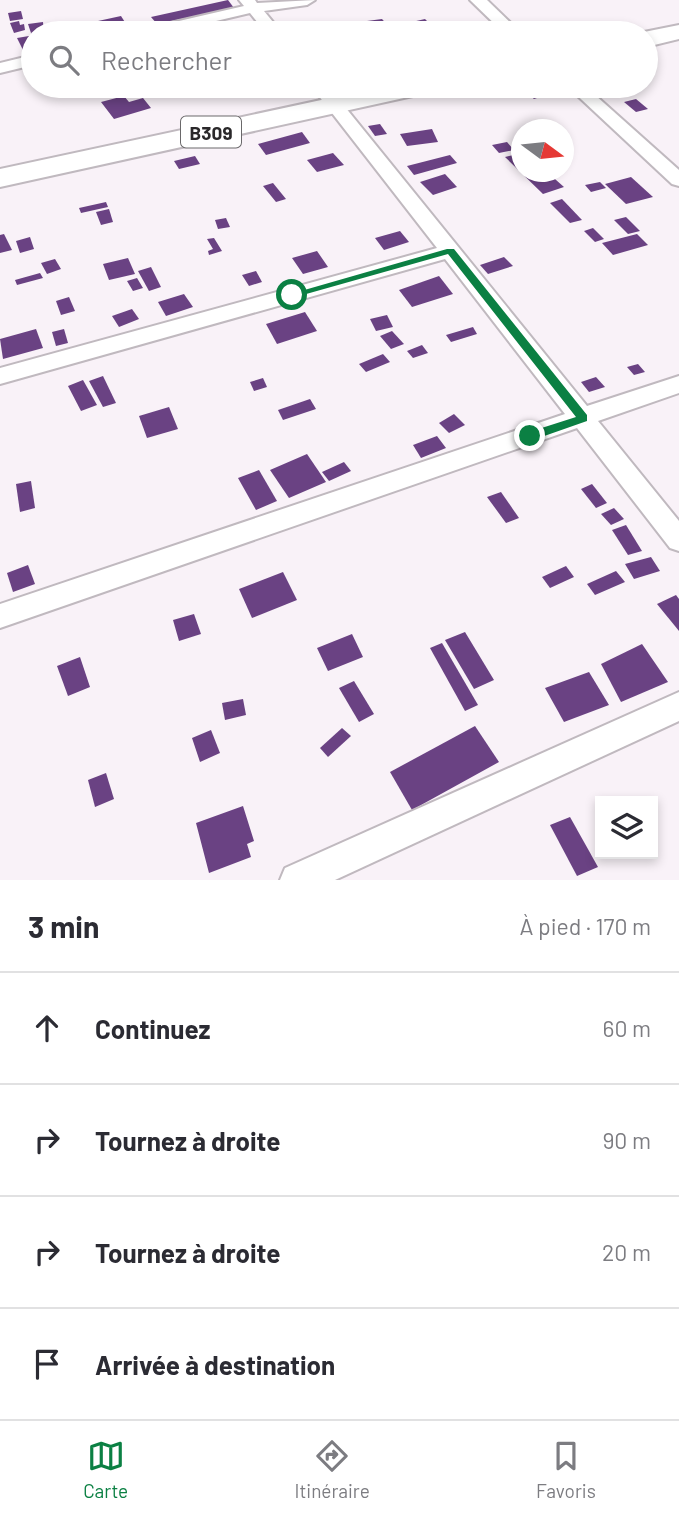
<!DOCTYPE html>
<html lang="fr">
<head>
<meta charset="utf-8">
<style>
	:root { --surface:#fff; --page:#f2f2f3; --text:#2b2b33; --muted:#7c7c81; --line:#e1e1e2; --accent:#0b8043 }
	body { margin:0; font-family:Barlow,sans-serif; background:var(--page); color:var(--text) }
	.controls { position:absolute; right:21px; bottom:21px; display:grid; overflow:hidden; border-radius:0px; box-shadow:0 4px 10px #0003 }
	.controls button { width:63px; height:63px; display:grid; place-items:center; padding:0; border:0; border-bottom:2px solid var(--line); background:var(--surface); color:var(--text); font:35px sans-serif }
	.compass { position:absolute; left:511px; top:119px; width:63px; height:63px; border-radius:50%; background:var(--surface); box-shadow:0 4px 10px #0003; rotate:105deg }
	.stop { position:absolute; width:21px; height:21px; margin:-16px; border:5px solid #0b8043; border-radius:50%; background:#fff }
	.stop.end { background:#0b8043; border-color:#fff; box-shadow:0 2px 7px #0008 }
	.list { margin:0; padding:0; list-style:none }
	h2 { display:flex; justify-content:space-between; align-items:center; height:91px; margin:0; padding:0 28px; font-size:30px }
	h2 small { font-size:23px; font-weight:400; color:var(--muted) }
	.list li { display:grid; grid-template-columns:46px 1fr auto; gap:21px; align-items:center; box-sizing:border-box; height:112px; padding:0 28px; border-top:2px solid var(--line) }
	.list b { display:block; font-size:26px; white-space:nowrap }
	.list em { font-size:23px; font-style:normal; color:var(--muted) }
	.icon { flex:none; width:38px; height:38px; fill:none; stroke:currentColor; stroke-width:2; stroke-linecap:round; stroke-linejoin:round }
	.map { position:relative; flex:none; width:679px; height:880px; overflow:hidden }
	.search { position:absolute; background:var(--surface); box-shadow:0 4px 10px #0003; left:21px; right:21px; top:21px; height:77px; display:flex; align-items:center; gap:18px; box-sizing:border-box; padding:0 24px; border-radius:38px; color:var(--muted); font-size:26px }
	.sheet { height:539px; background:var(--surface) }
	nav { display:flex; justify-content:space-around; align-items:center; box-sizing:border-box; height:98px; border-top:2px solid var(--line); background:var(--surface); font-size:19px; color:var(--muted) }
	nav a { display:grid; justify-items:center; gap:4px }
	nav .on { color:var(--accent) }
	.map>svg:first-child { display:block }
	.building { fill:#6a4283 }
	.lines { fill:none; stroke-linecap:round; stroke-linejoin:round }
	.street-casing { stroke:#c0b9bf; stroke-width:4 }
	.primary-casing { stroke:#c0b9bf; stroke-width:4 }
	.street { fill:#fff; fill-rule:evenodd }
	.primary { fill:#fff; fill-rule:evenodd }
	.route { fill:#0b8043 }
	.labels { text-anchor:middle; dominant-baseline:central; stroke-width:7; stroke-linejoin:round; paint-order:stroke }
	.shield { fill:#fff; stroke:#6a686a; stroke-width:2 }
	.shield-label { font-size:19px; font-weight:bold; fill:#2a282a }
</style>
</head>
<body>
<div class="map">
<svg width="679" height="880" viewBox="0 0 679 880">
	<rect width="100%" height="100%" fill="#f9f2f8"/>
	<!-- building -->
	<g class="building">
		<polygon points="228,0 234,8 157,24 151,17"/>
		<polygon points="21,11 23,19 10,21 8,13"/>
		<polygon points="121,16 128,27 105,31 98,21"/>
		<polygon points="382,19 391,29 376,32 367,21"/>
		<polygon points="425,19 431,25 396,33 390,27"/>
		<polygon points="19,21 20,25 24,24 25,30 14,33 10,23"/>
		<polygon points="43,22 44,33 33,33 33,39 28,24"/>
		<polygon points="29,36 33,50 24,52 17,38"/>
		<polygon points="138,86 172,86 172,87 145,94"/>
		<polygon points="229,86 242,86 245,89 224,94 220,88"/>
		<polygon points="541,88 549,94 534,99 526,92"/>
		<polygon points="124,96 129,102 143,98 151,108 114,119 101,102"/>
		<polygon points="636,99 648,109 636,112 624,102"/>
		<polygon points="380,124 387,134 375,136 368,126"/>
		<polygon points="432,129 438,142 407,146 400,134"/>
		<polygon points="302,132 310,143 266,155 258,144"/>
		<polygon points="507,142 514,150 499,153 492,145"/>
		<polygon points="333,153 344,165 317,172 307,160"/>
		<polygon points="522,153 522,172 547,172 564,187 543,194 505,157"/>
		<polygon points="450,155 457,163 414,175 407,166"/>
		<polygon points="195,156 200,164 179,169 174,161"/>
		<polygon points="445,174 457,187 433,195 420,182"/>
		<polygon points="631,177 653,197 626,204 605,184"/>
		<polygon points="600,182 606,188 591,192 585,185"/>
		<polygon points="273,183 286,199 276,202 263,186"/>
		<polygon points="562,199 582,220 570,223 550,203"/>
		<polygon points="106,202 108,207 81,213 79,208"/>
		<polygon points="109,209 113,222 101,225 96,212"/>
		<polygon points="626,217 640,231 628,234 614,220"/>
		<polygon points="226,218 230,227 218,229 215,220"/>
		<polygon points="593,228 604,239 595,242 584,231"/>
		<polygon points="400,231 409,242 384,250 375,238"/>
		<polygon points="4,234 12,250 0,253 0,235"/>
		<polygon points="637,234 648,245 613,255 602,243"/>
		<polygon points="30,237 34,249 20,253 16,241"/>
		<polygon points="214,238 222,251 209,255 208,251 213,249 207,239"/>
		<polygon points="317,251 328,267 303,274 292,258"/>
		<polygon points="504,257 513,266 488,274 480,265"/>
		<polygon points="128,258 135,274 109,280 103,264"/>
		<polygon points="55,259 61,269 47,274 41,263"/>
		<polygon points="151,267 161,287 149,291 138,271"/>
		<polygon points="256,271 262,282 249,286 242,275"/>
		<polygon points="40,273 43,278 17,285 15,280"/>
		<polygon points="439,276 453,294 412,307 399,290"/>
		<polygon points="137,278 143,288 133,291 127,281"/>
		<polygon points="184,294 193,307 166,316 158,302"/>
		<polygon points="69,297 75,311 61,315 56,301"/>
		<polygon points="132,309 139,319 119,327 112,316"/>
		<polygon points="305,312 317,331 277,344 266,324"/>
		<polygon points="387,315 393,327 376,331 370,319"/>
		<polygon points="473,327 477,334 451,342 446,335"/>
		<polygon points="36,329 43,348 3,359 0,339"/>
		<polygon points="64,329 68,343 56,346 52,332"/>
		<polygon points="392,331 404,344 391,349 380,336"/>
		<polygon points="422,345 428,353 413,358 407,351"/>
		<polygon points="383,354 390,362 366,372 359,364"/>
		<polygon points="638,364 645,372 634,375 627,367"/>
		<polygon points="103,376 116,403 103,407 89,381"/>
		<polygon points="596,377 605,387 589,392 581,382"/>
		<polygon points="263,378 267,387 254,391 250,382"/>
		<polygon points="83,380 97,405 81,411 68,386"/>
		<polygon points="310,399 316,409 283,420 278,410"/>
		<polygon points="169,407 178,429 147,438 139,416"/>
		<polygon points="454,414 465,425 449,433 439,423"/>
		<polygon points="437,436 446,448 421,458 413,445"/>
		<polygon points="307,454 326,482 289,498 270,470"/>
		<polygon points="344,462 351,471 329,481 322,472"/>
		<polygon points="259,470 277,501 256,510 238,478"/>
		<polygon points="31,481 35,508 20,512 16,484"/>
		<polygon points="592,484 607,503 596,508 581,489"/>
		<polygon points="501,492 519,518 506,523 487,497"/>
		<polygon points="614,508 624,519 611,525 601,514"/>
		<polygon points="626,525 642,551 628,555 612,530"/>
		<polygon points="651,557 660,571 634,579 625,564"/>
		<polygon points="28,565 35,584 13,592 7,573"/>
		<polygon points="566,566 574,577 550,588 542,577"/>
		<polygon points="616,571 625,582 595,595 587,584"/>
		<polygon points="283,572 297,600 252,618 239,589"/>
		<polygon points="676,595 679,599 679,631 657,604"/>
		<polygon points="194,614 201,634 179,641 173,620"/>
		<polygon points="465,632 494,680 474,689 445,640"/>
		<polygon points="352,634 363,657 328,671 317,648"/>
		<polygon points="442,643 478,705 465,711 430,648"/>
		<polygon points="642,644 668,682 621,702 601,664"/>
		<polygon points="80,657 90,687 68,696 57,666"/>
		<polygon points="589,672 609,705 564,722 545,688"/>
		<polygon points="354,681 374,714 359,722 339,688"/>
		<polygon points="243,699 246,715 225,720 222,703"/>
		<polygon points="475,726 499,762 412,810 390,772"/>
		<polygon points="342,728 351,736 328,757 320,748"/>
		<polygon points="211,730 220,753 200,762 192,738"/>
		<polygon points="106,773 114,799 95,807 88,780"/>
		<polygon points="243,806 254,841 247,844 251,857 209,873 196,823"/>
		<polygon points="570,817 598,867 577,876 550,825"/>
	</g>
	<g class="lines">
		<defs>
			<g id="street">
				<polygon points="239,0 255,0 257,3 315,0 307,5 264,11 282,33 266,33 250,13 165,33 138,33 140,30 244,6"/>
				<polygon points="470,0 487,0 521,33 504,33"/>
				<polygon points="33,55 33,65 0,73 0,63"/>
				<polygon points="311,86 328,86 587,406 679,376 679,393 598,421 679,521 679,551 670,548 577,428 0,628 0,604 565,414 445,259 0,384 0,368 437,248"/>
				<polygon points="567,86 585,86 679,170 679,186 672,184"/>
				<polygon points="679,692 679,721 335,880 280,880 285,868"/>
			</g>
			<g id="primary">
				<polygon points="679,25 679,39 646,47 646,33 639,33"/>
				<polygon points="386,86 435,86 431,92 422,94 0,187 0,169"/>
			</g>
		</defs>
		<!-- street casing -->
		<use href="#street" class="street-casing"/>
		<!-- primary casing -->
		<use href="#primary" class="primary-casing"/>
		<!-- street -->
		<use href="#street" class="street"/>
		<!-- primary -->
		<use href="#primary" class="primary"/>
	</g>
	<!-- route -->
	<polygon class="route" points="447,249 454,249 587,415 587,421 530,441 526,439 526,433 576,417 448,254 292,298 287,295"/>
	<g class="labels">
		<!-- shield labels -->
		<rect class="shield" x="181" y="116.5" width="60" height="31" rx="5"/>
		<g class="shield-label">
			<text x="211" y="132">B309</text>
		</g>
	</g>
</svg>
<div class="controls">
<button><svg class="icon" aria-label="layers" viewBox="0 0 24 24"><path d="M12 4l9 5-9 5-9-5zM3 14l9 5 9-5"/></svg></button>
</div>
<svg class="compass" viewBox="-18 -18 36 36"><path d="M0-13l5 13h-10z" fill="#e53935"/><path d="M0 13l5-13h-10z" fill="#7c7c81"/></svg>
<div class="stop" style="left:292px;top:295px"></div>
<div class="stop end" style="left:530px;top:436px"></div>
<div class="search"><svg class="icon" aria-label="search" viewBox="0 0 24 24"><circle cx="10" cy="10" r="6"/><path d="M15 15l6 6"/></svg>Rechercher</div>
</div>
<section class="sheet">
<h2>3 min<small>À pied · 170 m</small></h2>
<ul class="list">
<li><svg class="icon" aria-label="ahead" viewBox="0 0 24 24"><path d="M12 20V5M6 11l6-6 6 6"/></svg><div><b>Continuez</b></div><em>60 m</em></li>
<li><svg class="icon" aria-label="right" viewBox="0 0 24 24"><path d="M7 20v-9h11M14 6l5 5-5 5"/></svg><div><b>Tournez à droite</b></div><em>90 m</em></li>
<li><svg class="icon" aria-label="right" viewBox="0 0 24 24"><path d="M7 20v-9h11M14 6l5 5-5 5"/></svg><div><b>Tournez à droite</b></div><em>20 m</em></li>
<li><svg class="icon" aria-label="arrive" viewBox="0 0 24 24"><path d="M6 21V4h12l-3 4 3 4H6"/></svg><div><b>Arrivée à destination</b></div></li>
</ul>
</section>
<nav>
<a class="on"><svg class="icon" aria-label="map" viewBox="0 0 24 24"><path d="M3 6l6-2 6 2 6-2v14l-6 2-6-2-6 2zM9 4v14M15 6v14"/></svg>Carte</a>
<a><svg class="icon" aria-label="directions" viewBox="0 0 24 24"><path d="M12 3l9 9-9 9-9-9zM9 14v-3h6M13 9l2 2-2 2"/></svg>Itinéraire</a>
<a><svg class="icon" aria-label="saved" viewBox="0 0 24 24"><path d="M7 4h10v16l-5-4-5 4z"/></svg>Favoris</a>
</nav>
</body>
</html>
